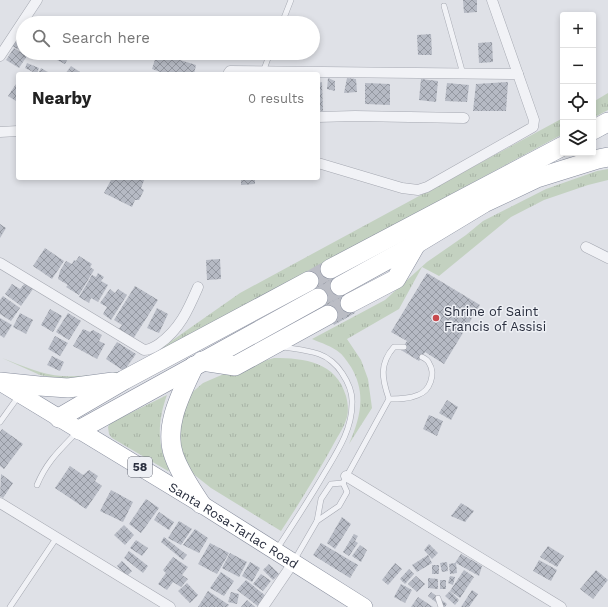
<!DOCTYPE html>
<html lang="en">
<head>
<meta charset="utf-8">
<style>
	:root { --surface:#fff; --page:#f6f6f6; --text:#222; --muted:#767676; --line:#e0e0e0 }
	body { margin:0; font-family:"Work Sans",sans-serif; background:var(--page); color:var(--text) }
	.controls { position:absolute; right:12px; top:12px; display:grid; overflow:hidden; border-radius:4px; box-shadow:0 2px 6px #0003 }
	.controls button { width:36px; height:36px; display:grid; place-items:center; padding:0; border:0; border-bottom:1px solid var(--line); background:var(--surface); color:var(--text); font:20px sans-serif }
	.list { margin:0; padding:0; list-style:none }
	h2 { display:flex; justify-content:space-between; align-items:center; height:52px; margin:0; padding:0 16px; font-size:17px }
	h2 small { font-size:13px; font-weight:400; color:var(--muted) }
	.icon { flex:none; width:22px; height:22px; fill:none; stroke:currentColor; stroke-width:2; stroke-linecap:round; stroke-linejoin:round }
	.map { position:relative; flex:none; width:608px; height:607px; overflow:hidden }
	.search { position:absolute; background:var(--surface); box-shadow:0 2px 6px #0003; left:16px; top:16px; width:304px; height:44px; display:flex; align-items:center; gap:10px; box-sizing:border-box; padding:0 14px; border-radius:22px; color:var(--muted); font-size:15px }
	.panel { position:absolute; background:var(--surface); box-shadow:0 2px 6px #0003; left:16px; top:72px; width:304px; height:108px; border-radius:4px }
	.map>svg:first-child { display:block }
	.grass { fill:url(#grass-tufts) }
	.building { fill:url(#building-cross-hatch) }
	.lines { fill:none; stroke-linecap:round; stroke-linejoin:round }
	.motorway-tunnel { stroke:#bbbdc5; stroke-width:19; stroke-dasharray:19 10; stroke-linecap:butt }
	.service-casing { stroke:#a5a8b1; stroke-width:6 }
	.minor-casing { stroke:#a5a8b1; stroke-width:11 }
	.trunk-casing { stroke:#878d9d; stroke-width:18 }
	.motorway-casing { stroke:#878d9d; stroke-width:20 }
	.service { stroke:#f1f2f6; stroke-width:5 }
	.minor { stroke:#f1f2f6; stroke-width:10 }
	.trunk { stroke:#fff; stroke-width:17 }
	.motorway { stroke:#fff; stroke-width:19 }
	.poi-dot { fill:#c7494d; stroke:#eef0f5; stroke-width:1.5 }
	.labels { text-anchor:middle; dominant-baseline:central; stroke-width:3; stroke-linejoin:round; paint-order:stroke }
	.shield { fill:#eef0f5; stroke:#646875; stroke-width:1 }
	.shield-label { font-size:12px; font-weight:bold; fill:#292e3e }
	.poi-label { font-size:13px; fill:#292e3e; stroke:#eef0f5; text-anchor:start }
	.street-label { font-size:13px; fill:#292e3e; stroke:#eef0f5 }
</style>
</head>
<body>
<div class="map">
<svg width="608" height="607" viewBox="0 0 608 607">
	<defs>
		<pattern id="grass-tufts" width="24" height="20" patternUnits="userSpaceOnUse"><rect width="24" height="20" fill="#c3d1c0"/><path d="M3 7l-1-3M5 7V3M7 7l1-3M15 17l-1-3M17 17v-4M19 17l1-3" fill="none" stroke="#a8b4a6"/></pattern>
		<pattern id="building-cross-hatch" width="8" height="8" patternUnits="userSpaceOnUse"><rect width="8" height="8" fill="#b6bac4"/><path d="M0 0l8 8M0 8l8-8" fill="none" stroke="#9498a1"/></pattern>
	</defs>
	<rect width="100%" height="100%" fill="#dfe1e7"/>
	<!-- grass -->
	<g class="grass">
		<polygon points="608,93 608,110 593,118 593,102"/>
		<path d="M563,118V134L340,254L261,299L125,372L61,379L40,375L2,358C21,365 42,375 62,376C82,377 104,374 124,371L126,368L150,356L240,293Z"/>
		<path d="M608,169V180L588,185L544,200L511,217L439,276L422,267L399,309L347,339L361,360L368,379L372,408L349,444C360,418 367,394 351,367C348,363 344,356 340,353C332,346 321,343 312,339L385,300L427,262L466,235L483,221L546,189L597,171Z"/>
		<path d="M274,358C305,358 336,362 346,396C348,404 349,412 346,420C343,429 336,439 332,447C316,476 299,504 281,531L211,488L192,473L186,462L177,434L189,395L203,383L233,370Z"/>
		<path d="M167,395C158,419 156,446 170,469L168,471L112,438L109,434L108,427L110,423Z"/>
	</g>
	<!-- building -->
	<g class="building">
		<polygon points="463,0 477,0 477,12 464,13"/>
		<polygon points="431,34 432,55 418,55 417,35"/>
		<polygon points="16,40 23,44 23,52 12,46"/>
		<polygon points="492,42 493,62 479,63 478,43"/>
		<polygon points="14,48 27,56 19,68 6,60"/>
		<polygon points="43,53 71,53 65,64"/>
		<polygon points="157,53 196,65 194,74 163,74 163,73 152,69"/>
		<polygon points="27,63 39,68 37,74 25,68"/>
		<polygon points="71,66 83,74 65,74"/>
		<polygon points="41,68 51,74 38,74"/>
		<polygon points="328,78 335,81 335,91 327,89"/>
		<polygon points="347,78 356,79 357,92 344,93"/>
		<polygon points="421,79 438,81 436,102 419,100"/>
		<polygon points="18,81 18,98 16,101 8,96"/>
		<polygon points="322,82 323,111 318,110 318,83"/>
		<polygon points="508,82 506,111 473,111 476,84"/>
		<polygon points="365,83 390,84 390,105 365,104"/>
		<polygon points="447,83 469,85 467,102 445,101"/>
		<polygon points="112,178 145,178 141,188 144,190 139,200 135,200 132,207 104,193"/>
		<polygon points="241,178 255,178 255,184 241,185"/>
		<polygon points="0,224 6,228 0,238"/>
		<polygon points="45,248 64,261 52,279 33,266"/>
		<polygon points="79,256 92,264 90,267 94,270 79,295 66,287 68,285 58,279 60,271 66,261 72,264 74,260 76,261"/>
		<polygon points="220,259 221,279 207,280 206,260"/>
		<polygon points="328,266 355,313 334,325 307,278"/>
		<polygon points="98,273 104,277 101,281 108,285 98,302 91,298 89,303 79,297 92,275 96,277"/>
		<polygon points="427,273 480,305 444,364 425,352 419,361 401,350 407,341 391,332"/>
		<polygon points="25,283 33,289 21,306 5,294 12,284 20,289"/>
		<polygon points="135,286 158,300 133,339 118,330 122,325 114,320"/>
		<polygon points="110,289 115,293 118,289 127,295 111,320 103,314 107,307 100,303"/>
		<polygon points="3,296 20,308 11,321 0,314 0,300"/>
		<polygon points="157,308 168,314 159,333 147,328"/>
		<polygon points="50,309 62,316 53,332 41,325"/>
		<polygon points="20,313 33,320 26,334 13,327"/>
		<polygon points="68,313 81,321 69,340 56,332"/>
		<polygon points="0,318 12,325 4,338 0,335"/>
		<polygon points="83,329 90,332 93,330 102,335 99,341 105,344 97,359 73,346"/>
		<polygon points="55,336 68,343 60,356 48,349"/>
		<polygon points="117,342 136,354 124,371 106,359"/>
		<polygon points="52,356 64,362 60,371 47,365"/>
		<polygon points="447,400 458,407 451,420 439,413"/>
		<polygon points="429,415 443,421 437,436 423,429"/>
		<polygon points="2,429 23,444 4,469 0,466 0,432"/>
		<polygon points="70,466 83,475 89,470 98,476 95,481 102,486 86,509 55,488"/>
		<polygon points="1,474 13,483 3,498 0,496"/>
		<polygon points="111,490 133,502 123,522 100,511"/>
		<polygon points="146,499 159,508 141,533 129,524"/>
		<polygon points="461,503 474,511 465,522 451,516"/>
		<polygon points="159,512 174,522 169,530 154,520"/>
		<polygon points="342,517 351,524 335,549 327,543"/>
		<polygon points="179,521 192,529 181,545 168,538"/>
		<polygon points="124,525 134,535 125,545 114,535"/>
		<polygon points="195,529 208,538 199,553 183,545"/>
		<polygon points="354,534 358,536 355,541 358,543 349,556 343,552"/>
		<polygon points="164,537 187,555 183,560 161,542"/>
		<polygon points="136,540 148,548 142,556 130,548"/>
		<polygon points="210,543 229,553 217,574 198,564"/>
		<polygon points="321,543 358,565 350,578 313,555"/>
		<polygon points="429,544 438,553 432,559 424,550"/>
		<polygon points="360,545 367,550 361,562 352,556"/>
		<polygon points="548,546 564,556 557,567 540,557"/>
		<polygon points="129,551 148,566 143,573 124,558"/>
		<polygon points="230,553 247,562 239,577 222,568"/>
		<polygon points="461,554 482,566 479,576 456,563 457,573 450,574 449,564 455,563"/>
		<polygon points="428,555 432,563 417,572 412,565"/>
		<polygon points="173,557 188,567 182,575 188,579 181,587 173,582 167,590 158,584 166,573 163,570"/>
		<polygon points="539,560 557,570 551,581 533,571"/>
		<polygon points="122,561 132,571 127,576 117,566"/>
		<polygon points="250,562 260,568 252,582 242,576"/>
		<polygon points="447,562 448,571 442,572 440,563"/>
		<polygon points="395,563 402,569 388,585 382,580"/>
		<polygon points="269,564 279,574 273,580 263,570"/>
		<rect x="432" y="565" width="7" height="9"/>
		<polygon points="409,569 414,574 405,584 400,579"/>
		<polygon points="464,570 474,577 460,598 450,591"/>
		<polygon points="596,570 608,580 593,599 580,589"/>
		<polygon points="221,572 234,581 224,596 210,588"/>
		<polygon points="261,574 271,581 263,591 253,584"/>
		<polygon points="416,576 425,584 417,592 408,584"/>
		<polygon points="450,576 455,577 453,585 448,583"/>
		<polygon points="428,578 438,579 438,589 428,588"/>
		<polygon points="246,580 267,597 259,607 237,590"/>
		<rect x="440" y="580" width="6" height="9"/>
		<polygon points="187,583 198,595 190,603 178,591"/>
		<polygon points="401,584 412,590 405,603 394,597"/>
		<polygon points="472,590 478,594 469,607 461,607"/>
		<polygon points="208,591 229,605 227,607 198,607"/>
		<polygon points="450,591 459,600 455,605 445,596"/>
		<polygon points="231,592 239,594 237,604 228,602"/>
		<polygon points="431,592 447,604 445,607 442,607 428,596"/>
		<polygon points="418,597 433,607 411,607"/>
		<polygon points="247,600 255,607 241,607"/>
	</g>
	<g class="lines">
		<!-- motorway-tunnel -->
		<g class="motorway-tunnel">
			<polyline points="309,281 330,269"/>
			<polyline points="318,298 340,286"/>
			<polyline points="328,315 350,303"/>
		</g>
		<defs>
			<g id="service">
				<polyline points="444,6 463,74"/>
				<polyline points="282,23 291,0"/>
				<polyline points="263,72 270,53"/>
				<path d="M389,399C399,399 409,399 418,395C430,391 436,374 429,363C428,360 424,358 422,357"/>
				<polyline points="0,422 18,397"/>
				<path d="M343,483L389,399C382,379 379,364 394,347H404"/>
				<path d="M37,485C47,461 60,450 77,432"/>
				<polyline points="317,521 339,506 347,492 343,483"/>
				<path d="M277,549C293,524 309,500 324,474C337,452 352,430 352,404C353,392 348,382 342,373C337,365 328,357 319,354C307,350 295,349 283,347"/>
				<polyline points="295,559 317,521 321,499 331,484 343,483"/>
				<polyline points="438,598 441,607"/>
				<polyline points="10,607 57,537"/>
			</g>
			<g id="minor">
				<polyline points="0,56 37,0"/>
				<polyline points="228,74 230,71 518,74"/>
				<polyline points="318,117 355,116 464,118"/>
				<polyline points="0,132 18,131"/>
				<polyline points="318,163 402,188 418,190 427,187 533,127 534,120 492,0"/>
				<polyline points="586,247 608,258"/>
				<path d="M0,263L144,350C150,350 154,347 159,344C180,329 188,310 198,287"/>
				<polyline points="346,476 561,607"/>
				<polyline points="0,503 170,607"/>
				<polyline points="263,607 293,563"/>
			</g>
			<g id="trunk">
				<path id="s1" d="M0,382L201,504L364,607"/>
			</g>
			<g id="motorway">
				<polyline points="593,130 608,122"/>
				<polyline points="330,269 563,146"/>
				<polyline points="340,286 416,244 484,203 537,178 598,159 608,157"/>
				<polyline points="350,303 396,279 415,246"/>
				<polyline points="202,361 235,366 328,315"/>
				<path d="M194,366C182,392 163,426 174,456C180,473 191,489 201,504"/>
				<polyline points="0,382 39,386 68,388 113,382"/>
				<polyline points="59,418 124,380 309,281"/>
				<polyline points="79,430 318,298"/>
			</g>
		</defs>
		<!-- service casing -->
		<use href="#service" class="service-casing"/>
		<!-- minor casing -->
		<use href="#minor" class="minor-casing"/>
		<!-- trunk casing -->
		<use href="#trunk" class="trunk-casing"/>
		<!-- motorway casing -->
		<use href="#motorway" class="motorway-casing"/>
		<!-- service -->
		<use href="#service" class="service"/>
		<!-- minor -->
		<use href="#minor" class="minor"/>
		<!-- trunk -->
		<use href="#trunk" class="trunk"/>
		<!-- motorway -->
		<use href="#motorway" class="motorway"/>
	</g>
	<!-- markers -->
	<circle class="poi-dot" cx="436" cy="318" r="4"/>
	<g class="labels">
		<!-- shield labels -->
		<rect class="shield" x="128" y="457" width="24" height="20" rx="3"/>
		<g class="shield-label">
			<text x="140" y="467">58</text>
		</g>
		<!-- poi labels -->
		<g class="poi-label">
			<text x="444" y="311">Shrine of Saint<tspan x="444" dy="15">Francis of Assisi</tspan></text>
		</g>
		<!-- street labels -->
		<g class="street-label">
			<text stroke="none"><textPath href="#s1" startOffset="274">Santa Rosa-Tarlac Road</textPath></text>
		</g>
	</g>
</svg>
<div class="controls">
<button>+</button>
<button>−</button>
<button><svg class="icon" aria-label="locate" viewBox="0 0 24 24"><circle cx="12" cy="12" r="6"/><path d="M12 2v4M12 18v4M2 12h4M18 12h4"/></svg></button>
<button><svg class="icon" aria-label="layers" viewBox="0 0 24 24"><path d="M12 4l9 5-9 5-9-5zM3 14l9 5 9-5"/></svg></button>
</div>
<div class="search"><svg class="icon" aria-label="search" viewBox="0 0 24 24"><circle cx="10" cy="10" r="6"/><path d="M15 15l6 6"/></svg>Search here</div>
<section class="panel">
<h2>Nearby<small>0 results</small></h2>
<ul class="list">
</ul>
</section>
</div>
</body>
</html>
